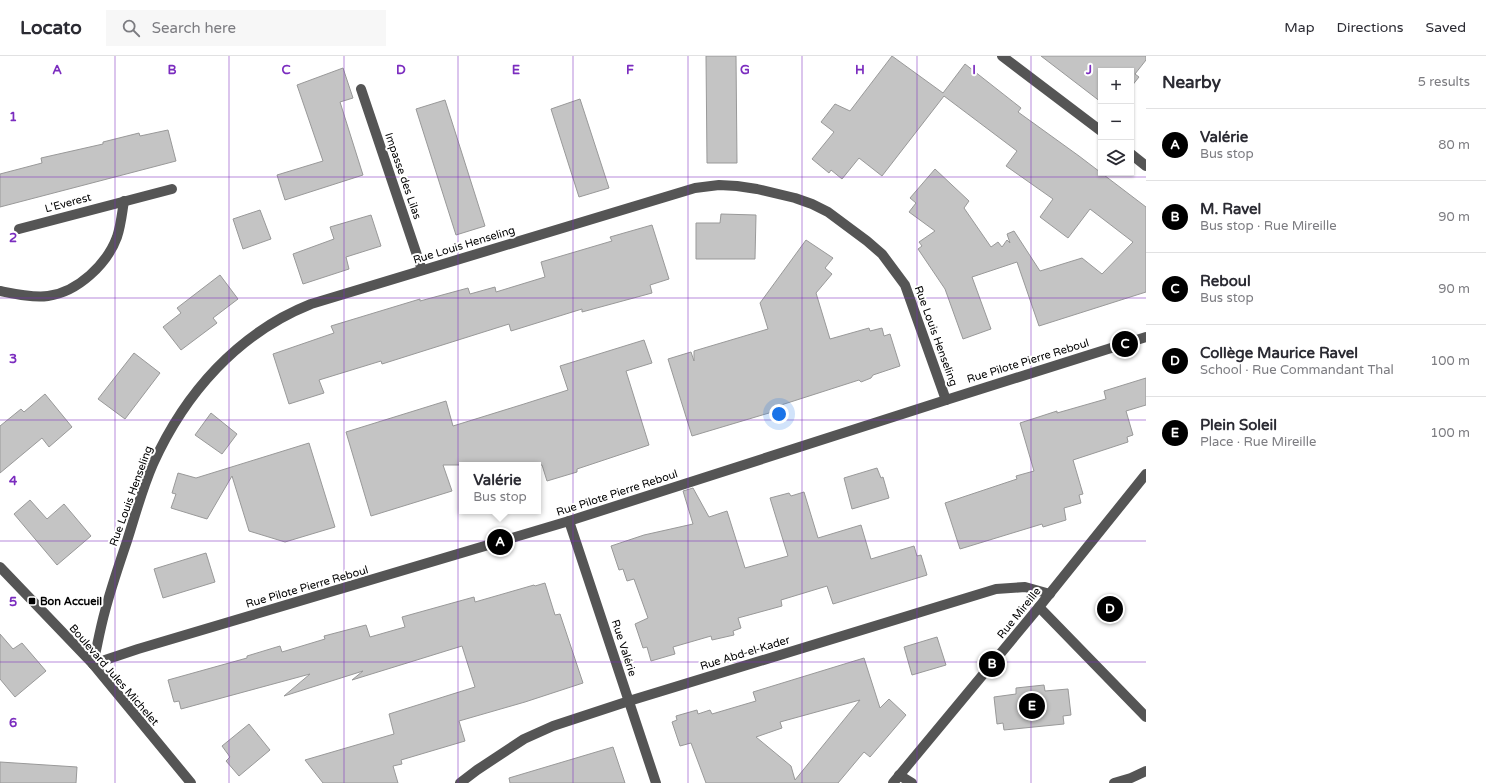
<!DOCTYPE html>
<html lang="en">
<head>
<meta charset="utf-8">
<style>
	:root { --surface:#fff; --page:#f7f7f7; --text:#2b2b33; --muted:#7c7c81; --line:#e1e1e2; --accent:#000 }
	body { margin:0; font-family:"Varela Round",sans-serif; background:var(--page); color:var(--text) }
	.controls { position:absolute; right:12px; top:12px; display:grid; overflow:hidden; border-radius:0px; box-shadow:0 1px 3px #0004 }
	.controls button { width:36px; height:36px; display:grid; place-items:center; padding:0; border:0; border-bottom:1px solid var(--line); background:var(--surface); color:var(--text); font:20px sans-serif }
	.you { position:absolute; left:779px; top:358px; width:14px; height:14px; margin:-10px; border:3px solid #fff; border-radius:50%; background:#1a73e8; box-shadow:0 0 0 6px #1a73e833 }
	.badge { display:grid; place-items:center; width:26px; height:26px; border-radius:50%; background:var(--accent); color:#fff; font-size:13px; font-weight:700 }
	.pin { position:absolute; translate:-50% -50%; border:2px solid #fff; box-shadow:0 1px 4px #0006 }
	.popup { position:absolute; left:459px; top:406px; width:82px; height:52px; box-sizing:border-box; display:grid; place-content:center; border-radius:0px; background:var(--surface); filter:drop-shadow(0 1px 3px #0005); font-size:13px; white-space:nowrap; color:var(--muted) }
	.popup b { font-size:15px; color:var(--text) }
	.popup::after { content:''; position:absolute; left:50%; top:100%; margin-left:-8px; border:8px solid transparent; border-top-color:var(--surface) }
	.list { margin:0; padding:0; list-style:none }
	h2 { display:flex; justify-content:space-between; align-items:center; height:52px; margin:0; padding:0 16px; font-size:17px }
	h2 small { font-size:13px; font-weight:400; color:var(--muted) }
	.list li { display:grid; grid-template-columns:26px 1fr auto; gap:12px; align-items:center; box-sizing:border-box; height:72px; padding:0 16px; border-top:1px solid var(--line) }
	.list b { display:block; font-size:15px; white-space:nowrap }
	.list p { margin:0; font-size:13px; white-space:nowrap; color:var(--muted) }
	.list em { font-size:13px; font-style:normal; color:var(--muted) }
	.icon { flex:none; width:22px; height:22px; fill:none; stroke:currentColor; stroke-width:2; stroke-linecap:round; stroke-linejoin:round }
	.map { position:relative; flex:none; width:1146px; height:727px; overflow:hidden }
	header { display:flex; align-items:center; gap:24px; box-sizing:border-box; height:56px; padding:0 20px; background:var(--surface); border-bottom:1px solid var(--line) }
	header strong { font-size:19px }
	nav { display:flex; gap:22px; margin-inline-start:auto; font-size:14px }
	.search { width:280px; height:36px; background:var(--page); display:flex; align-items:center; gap:10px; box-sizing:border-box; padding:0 14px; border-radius:0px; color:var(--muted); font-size:15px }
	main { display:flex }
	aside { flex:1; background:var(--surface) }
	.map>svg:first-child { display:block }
	.building { fill:#c4c4c4; stroke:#999; fill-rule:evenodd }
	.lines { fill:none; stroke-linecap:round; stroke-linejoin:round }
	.minor { stroke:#555; stroke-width:10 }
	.grid { fill:none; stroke:#7b2cbf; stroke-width:1; stroke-opacity:0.55 }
	.poi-dot { fill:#000; stroke:#fff; stroke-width:1.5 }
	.labels { text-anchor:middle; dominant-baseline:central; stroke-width:4; stroke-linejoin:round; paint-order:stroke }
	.street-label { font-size:11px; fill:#000; stroke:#fff }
	.poi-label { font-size:11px; font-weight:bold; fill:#000; stroke:#fff; text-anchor:start }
	.grid-label { font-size:13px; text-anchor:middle; font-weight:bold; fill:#7b2cbf; stroke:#fff; stroke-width:4; stroke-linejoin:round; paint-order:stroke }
</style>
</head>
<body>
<header>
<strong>Locato</strong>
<div class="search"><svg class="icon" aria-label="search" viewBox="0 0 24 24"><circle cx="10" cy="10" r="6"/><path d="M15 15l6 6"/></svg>Search here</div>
<nav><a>Map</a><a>Directions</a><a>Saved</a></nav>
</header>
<main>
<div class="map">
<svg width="1146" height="727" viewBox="0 0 1146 727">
	<rect width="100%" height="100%" fill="#fff"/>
	<!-- building -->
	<g class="building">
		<polygon points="706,0 736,0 737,107 707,107"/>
		<polygon points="892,0 943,37 965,8 1021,52 1018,56 1079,100 1146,151 1146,236 1039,270 1017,206 972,221 991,273 963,283 945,233 918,193 922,190 919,186 935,175 909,156 916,147 910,142 935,113 969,145 964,152 991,191 998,186 1002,191 1007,184 1010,187 1007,178 1014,175 1040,215 1082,202 1102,218 1133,186 1090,153 1068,182 1040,161 1053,143 1006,110 1017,95 944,40 882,120 859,102 842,123 831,114 829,117 812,103 834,76 821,66 835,48 850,55"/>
		<polygon points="1041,0 1146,0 1146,4 1135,18 1139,21 1131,31 1131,15 1101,15 1101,46"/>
		<polygon points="343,12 353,42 340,46 363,119 285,144 277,119 323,105 297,29"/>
		<polygon points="580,43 609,132 579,141 551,53"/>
		<polygon points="445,44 485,170 456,179 416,53"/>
		<polygon points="168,74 176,105 0,151 0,118 42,107 41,102 103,88 103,86 139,77 140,80"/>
		<polygon points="260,154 271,183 243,193 233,163"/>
		<polygon points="721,158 756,159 755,203 696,203 696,167 720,167"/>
		<polygon points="371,159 381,190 346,201 349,213 303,228 293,198 334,183 330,171"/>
		<polygon points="652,169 669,223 650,229 652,237 582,256 582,253 511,275 509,268 382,308 381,305 319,324 324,337 289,348 273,298 334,277 331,270 420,243 420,245 468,232 470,238 495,231 496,236 545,221 541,206 612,185 610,181"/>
		<polygon points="806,184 833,202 825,212 832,218 816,237 830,283 869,272 870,275 882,272 884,280 890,278 900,310 873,319 871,322 861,326 859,324 778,350 779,354 692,380 668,303 691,296 694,305 694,295 768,273 760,247"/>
		<polygon points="220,219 238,243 213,262 217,267 181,294 163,271 181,257 177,252"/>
		<polygon points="644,284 652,307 626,315 649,389 577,413 577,416 547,425 542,409 443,409 452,435 371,460 346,376 446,345 453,370 524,348 568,334 560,310"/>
		<polygon points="134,297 160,317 125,363 98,343"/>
		<polygon points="1146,322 1146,349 1126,355 1133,379 1127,381 1128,386 1073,404 1083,438 1079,439 1081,447 1064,452 1066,464 1043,471 1042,468 960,493 945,447 1017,423 1016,420 1034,415 1020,367 1057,355 1057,357 1106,343 1104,335"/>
		<polygon points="45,338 72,371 49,391 42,382 0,417 0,370 21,353 24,356"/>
		<polygon points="211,357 237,378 222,398 195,379"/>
		<polygon points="309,387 335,471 285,486 249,475 232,420 207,463 171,452 176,438 172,437 178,417 196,422"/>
		<polygon points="877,412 881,422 883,421 889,442 852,453 844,422"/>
		<polygon points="693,432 709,461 727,455 745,512 788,500 770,442 789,437 791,440 804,436 818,482 861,469 871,503 914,490 917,500 921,499 927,519 833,548 827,530 781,544 782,550 738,562 741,572 733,575 734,579 712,584 711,580 673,591 675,598 651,605 647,591 643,592 635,568 648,562 634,523 627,525 623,513 619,514 611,490 644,479 693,468 683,435"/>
		<polygon points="30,444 47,463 64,448 91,480 57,509 14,458"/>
		<polygon points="206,497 215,526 163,542 154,513"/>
		<polygon points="545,527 555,559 560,558 583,627 525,646 459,665 465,685 401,704 402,708 393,710 398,727 323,727 305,704 394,678 389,658 475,631 462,590 352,624 363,615 284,640 310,618 181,653 179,645 174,646 168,624 247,602 247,600 280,590 282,596 325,583 324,580 366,569 370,581 405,571 402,561 474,541 475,546 534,529 535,530"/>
		<polygon points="0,578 13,593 22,587 46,615 15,641 0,623"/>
		<polygon points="937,581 946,609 912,619 904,591"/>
		<path d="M864,602L880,652L889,643L906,659L870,701L864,696L838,727H706L691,687L680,690L672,666L677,664L676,660L697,654L698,658L710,654L712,658L756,645L753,636ZM860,644L795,724L791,710L756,681L782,672L780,666Z"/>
		<polygon points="1044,629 1045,635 1068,633 1071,659 1063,660 1064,668 1004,674 1003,667 997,668 994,641 1016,638 1016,632"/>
		<polygon points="249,668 270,694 239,720 226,705 230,701 222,690"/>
		<polygon points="613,691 625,727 510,727 509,722"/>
		<polygon points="0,706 77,711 76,727 0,727"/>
	</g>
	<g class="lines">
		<!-- minor -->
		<g class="minor">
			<polyline points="1002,0 1101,75"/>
			<polyline points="361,33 422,214"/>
			<polyline points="1131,98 1146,110"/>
			<polyline points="19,173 172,133"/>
			<path d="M0,235C15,238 33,242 48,240C78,236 107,208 117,181C121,169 122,157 124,145"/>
			<polyline points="569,465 656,727"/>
			<polyline points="0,511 93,608 191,727"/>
			<polyline points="1039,551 1146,661"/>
			<path d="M93,608C97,591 100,573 105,555C111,532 119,509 127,485C135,460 142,433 153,408C185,337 238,277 311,248L695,132L719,129L737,130L757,133L795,142L812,148L828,156L867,185L882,198L905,229L946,344"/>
			<polyline points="93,608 138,593 569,465 946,344 1146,281"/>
			<polyline points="899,719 912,727"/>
			<polyline points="460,727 477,714 524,683 553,670 629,645 996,533 1025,531 1050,538"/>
			<polyline points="893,727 1039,551 1146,418"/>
			<polyline points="1114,727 1131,722 1146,715"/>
		</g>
	</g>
	<!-- grid -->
	<path class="grid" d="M115,0V727M229,0V727M344,0V727M458,0V727M573,0V727M688,0V727M802,0V727M917,0V727M1031,0V727M0,121H1146M0,242H1146M0,364H1146M0,485H1146M0,606H1146"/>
	<!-- markers -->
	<rect class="poi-dot" x="28" y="541" width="8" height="8" rx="2"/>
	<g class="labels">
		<!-- street labels -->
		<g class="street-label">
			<text transform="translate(403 120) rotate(71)">Impasse des Lilas</text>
			<text transform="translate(68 147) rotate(-15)">L'Everest</text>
			<text transform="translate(464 189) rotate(-17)">Rue Louis Henseling</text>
			<text transform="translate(936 280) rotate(70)">Rue Louis Henseling</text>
			<text transform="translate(1028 305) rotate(-17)">Rue Pilote Pierre Reboul</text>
			<text transform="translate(617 437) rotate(-18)">Rue Pilote Pierre Reboul</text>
			<text transform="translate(131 440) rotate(-70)">Rue Louis Henseling</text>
			<text transform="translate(307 531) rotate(-16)">Rue Pilote Pierre Reboul</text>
			<text transform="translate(1019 557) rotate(-51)">Rue Mireille</text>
			<text transform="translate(624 592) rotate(72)">Rue Valérie</text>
			<text transform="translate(745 597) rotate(-17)">Rue Abd-el-Kader</text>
			<text transform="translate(114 619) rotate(49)">Boulevard Jules Michelet</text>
		</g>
		<!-- poi labels -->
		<g class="poi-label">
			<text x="40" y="545">Bon Accueil</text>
		</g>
	</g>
	<g class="grid-label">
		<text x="57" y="18">A</text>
		<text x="172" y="18">B</text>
		<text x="286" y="18">C</text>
		<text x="401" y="18">D</text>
		<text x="516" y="18">E</text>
		<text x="630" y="18">F</text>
		<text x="745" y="18">G</text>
		<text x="860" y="18">H</text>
		<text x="974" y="18">I</text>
		<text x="1089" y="18">J</text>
		<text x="13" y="65">1</text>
		<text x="13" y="186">2</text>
		<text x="13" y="307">3</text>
		<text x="13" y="429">4</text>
		<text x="13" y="550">5</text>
		<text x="13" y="671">6</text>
	</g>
</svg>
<div class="controls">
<button>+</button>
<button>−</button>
<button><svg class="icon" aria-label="layers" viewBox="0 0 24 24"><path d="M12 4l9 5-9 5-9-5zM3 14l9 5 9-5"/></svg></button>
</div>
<div class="you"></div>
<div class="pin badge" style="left:500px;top:486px">A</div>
<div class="popup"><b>Valérie</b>Bus stop</div>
<div class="pin badge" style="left:992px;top:608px">B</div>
<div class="pin badge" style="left:1125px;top:288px">C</div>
<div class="pin badge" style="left:1110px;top:553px">D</div>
<div class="pin badge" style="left:1032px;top:650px">E</div>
</div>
<aside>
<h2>Nearby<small>5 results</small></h2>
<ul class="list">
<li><span class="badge">A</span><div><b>Valérie</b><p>Bus stop</p></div><em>80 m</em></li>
<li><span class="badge">B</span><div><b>M. Ravel</b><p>Bus stop · Rue Mireille</p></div><em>90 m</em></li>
<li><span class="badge">C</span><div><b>Reboul</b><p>Bus stop</p></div><em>90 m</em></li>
<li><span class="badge">D</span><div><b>Collège Maurice Ravel</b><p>School · Rue Commandant Thal</p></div><em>100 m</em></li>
<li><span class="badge">E</span><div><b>Plein Soleil</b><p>Place · Rue Mireille</p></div><em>100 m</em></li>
</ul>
</aside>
</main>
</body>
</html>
